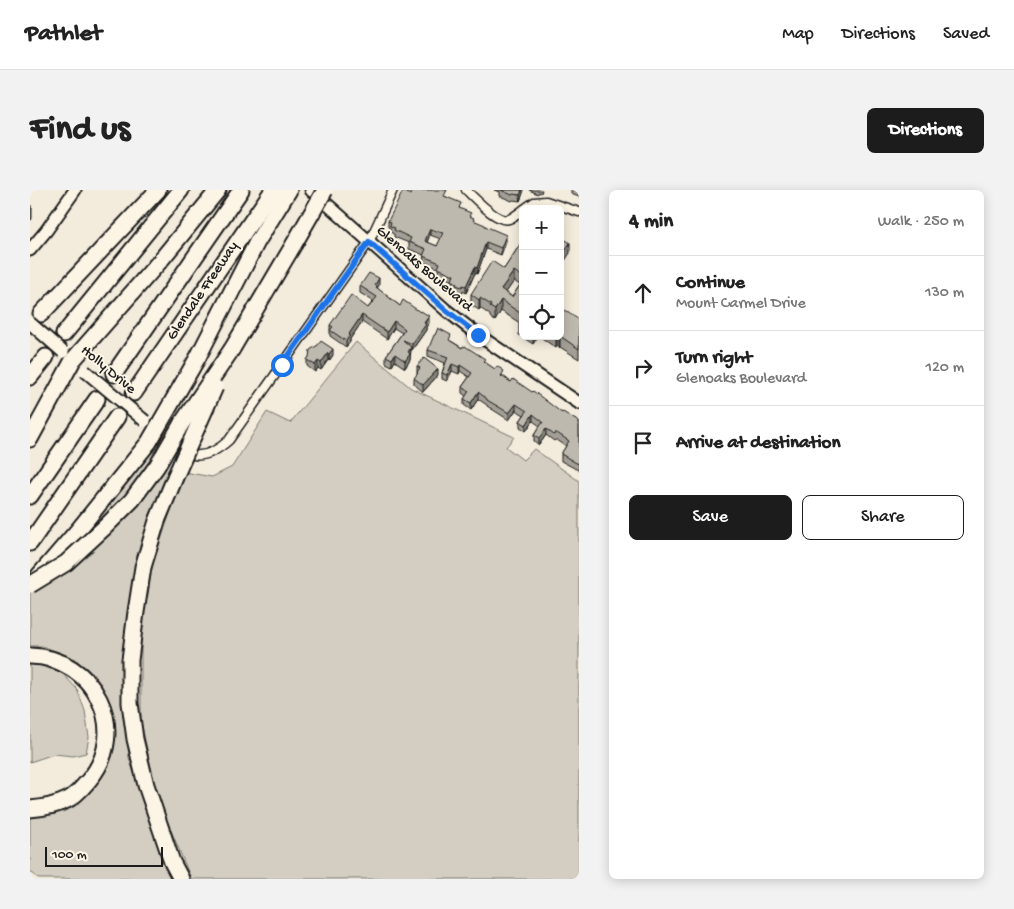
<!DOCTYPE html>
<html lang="en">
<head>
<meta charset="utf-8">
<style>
	:root { --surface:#fff; --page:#f2f2f2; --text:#222; --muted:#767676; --line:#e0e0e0; --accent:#1c1c1c }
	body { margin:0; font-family:"Gochi Hand",sans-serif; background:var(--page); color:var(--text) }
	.controls { position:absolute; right:15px; top:15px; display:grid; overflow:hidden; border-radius:8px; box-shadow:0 2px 12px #0003 }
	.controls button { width:45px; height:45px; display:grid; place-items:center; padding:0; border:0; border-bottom:1px solid var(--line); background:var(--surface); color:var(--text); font:25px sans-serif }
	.scale { position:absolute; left:15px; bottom:12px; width:118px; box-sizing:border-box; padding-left:5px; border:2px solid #1c1c1c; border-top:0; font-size:14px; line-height:18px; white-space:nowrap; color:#1c1c1c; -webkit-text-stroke:4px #fcf5e5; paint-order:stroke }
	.stop { position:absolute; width:15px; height:15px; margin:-11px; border:4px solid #1a73e8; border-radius:50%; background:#fff }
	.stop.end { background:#1a73e8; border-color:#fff; box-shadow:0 1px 5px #0008 }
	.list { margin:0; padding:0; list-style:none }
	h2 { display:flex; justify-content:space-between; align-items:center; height:65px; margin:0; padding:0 20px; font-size:21px }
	h2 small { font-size:16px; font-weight:400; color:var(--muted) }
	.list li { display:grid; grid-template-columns:32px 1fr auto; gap:15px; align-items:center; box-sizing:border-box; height:75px; padding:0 20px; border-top:1px solid var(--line) }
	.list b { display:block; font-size:19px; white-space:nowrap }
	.list p { margin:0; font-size:16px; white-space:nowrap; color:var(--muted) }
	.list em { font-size:16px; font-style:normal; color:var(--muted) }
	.actions { display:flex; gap:10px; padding:15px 20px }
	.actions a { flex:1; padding:11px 0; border:1px solid var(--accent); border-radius:8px; text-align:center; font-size:18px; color:var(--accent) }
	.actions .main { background:var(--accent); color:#fff }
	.icon { flex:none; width:28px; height:28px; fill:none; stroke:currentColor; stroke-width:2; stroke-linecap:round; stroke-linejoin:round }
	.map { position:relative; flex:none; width:549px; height:689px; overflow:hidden; border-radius:8px }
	header { display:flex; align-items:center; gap:30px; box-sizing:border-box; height:70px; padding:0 25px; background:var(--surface); border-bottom:1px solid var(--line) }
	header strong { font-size:24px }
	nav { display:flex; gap:28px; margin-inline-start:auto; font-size:18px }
	.intro { display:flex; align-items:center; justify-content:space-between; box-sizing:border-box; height:120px; padding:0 30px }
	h1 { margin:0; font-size:35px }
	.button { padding:12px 22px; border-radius:8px; background:var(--accent); color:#fff; font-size:18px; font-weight:700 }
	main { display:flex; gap:30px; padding:0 30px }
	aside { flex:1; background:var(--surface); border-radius:8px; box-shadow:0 2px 12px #0003 }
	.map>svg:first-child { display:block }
	.green { fill:#d3cec1; stroke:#78756e }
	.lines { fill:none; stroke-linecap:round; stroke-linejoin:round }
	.street-casing { stroke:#1c1c1c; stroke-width:11 }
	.secondary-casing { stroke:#1c1c1c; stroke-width:15 }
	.highway-casing { stroke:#1c1c1c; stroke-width:19 }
	.street { stroke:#fcf5e5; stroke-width:8 }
	.secondary { stroke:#fcf5e5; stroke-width:11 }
	.highway { stroke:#fcf5e5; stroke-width:15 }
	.secondary-bridge-casing { stroke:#1c1c1c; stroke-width:15; stroke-linecap:butt }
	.highway-bridge-casing { stroke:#1c1c1c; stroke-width:19; stroke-linecap:butt }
	.secondary-bridge { stroke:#fcf5e5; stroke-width:11 }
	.highway-bridge { stroke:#fcf5e5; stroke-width:15 }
	.wall { fill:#a39f96; stroke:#1c1c1c; fill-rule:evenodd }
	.shaded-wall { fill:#85827a; stroke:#1c1c1c }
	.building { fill:#beb9ae; stroke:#1c1c1c; fill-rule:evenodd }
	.route { stroke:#1a73e8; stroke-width:6 }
	.labels { text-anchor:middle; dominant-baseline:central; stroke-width:4; stroke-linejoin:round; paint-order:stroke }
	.street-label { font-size:15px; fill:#1c1c1c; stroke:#fcf5e5 }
</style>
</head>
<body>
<header>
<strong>Pathlet</strong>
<nav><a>Map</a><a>Directions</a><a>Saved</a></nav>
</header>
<div class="intro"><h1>Find us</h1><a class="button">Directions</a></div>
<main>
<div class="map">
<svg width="549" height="689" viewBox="0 0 549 689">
	<rect width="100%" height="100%" fill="#f3ecdd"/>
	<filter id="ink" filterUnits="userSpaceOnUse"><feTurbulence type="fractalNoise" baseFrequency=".02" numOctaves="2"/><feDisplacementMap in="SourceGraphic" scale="10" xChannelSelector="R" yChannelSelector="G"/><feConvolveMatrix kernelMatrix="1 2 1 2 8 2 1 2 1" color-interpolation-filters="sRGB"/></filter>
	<g filter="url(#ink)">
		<!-- green -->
		<g class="green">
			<polygon points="326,152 381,198 484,247 476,257 493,270 504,259 549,291 549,689 162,689 159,684 127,606 111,532 111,440 123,373 154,282 182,287 202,277 237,222 260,233"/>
			<polygon points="127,261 145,272 124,325 94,507 99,568 130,661 143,689 9,689 0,681 0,622 65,589 80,519 71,498 46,469 12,456 0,456 0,402 118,263"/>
			<polygon points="0,474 9,475 32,483 47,499 55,521 59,547 56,563 43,566 24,564 0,572"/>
		</g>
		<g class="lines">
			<defs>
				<g id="street">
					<path d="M436,0C445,8 467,33 479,29C484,27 489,23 493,20"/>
					<polyline points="494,19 504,12 516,11 549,22"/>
					<path d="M159,264C174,269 188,260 199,250L339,52L363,0"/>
				</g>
				<g id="secondary">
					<polyline points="281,0 283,2"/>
					<polyline points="297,14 416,120 448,145 549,213"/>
					<polyline points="0,60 16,41 45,0"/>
				</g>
				<g id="highway">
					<polyline points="11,124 128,0"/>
					<polyline points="34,144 151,0"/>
					<polyline points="202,159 264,54"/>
					<polyline points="84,184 211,0"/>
					<polyline points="0,187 16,167"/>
					<polyline points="104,203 243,0"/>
					<polyline points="0,249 43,170 130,71 188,0"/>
					<polyline points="146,285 127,331 113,377 106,422 100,470 100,513 105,549 116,595 142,672 151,689"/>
					<polyline points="0,306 67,209"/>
					<polyline points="0,353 87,227"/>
					<polyline points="6,389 49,339 119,252 168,167 227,52 259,0"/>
					<path d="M0,466C64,467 101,540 59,590C53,597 46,606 37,610C25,616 13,618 0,619"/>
				</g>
			</defs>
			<!-- street casing -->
			<use href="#street" class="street-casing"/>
			<!-- secondary casing -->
			<use href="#secondary" class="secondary-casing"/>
			<!-- highway casing -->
			<use href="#highway" class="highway-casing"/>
			<!-- street -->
			<use href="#street" class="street"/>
			<!-- secondary -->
			<use href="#secondary" class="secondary"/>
			<!-- highway -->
			<use href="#highway" class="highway"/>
			<defs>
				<g id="secondary-bridge">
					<polyline points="0,133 33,162"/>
					<polyline points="55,181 115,231"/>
				</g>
				<g id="highway-bridge">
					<polyline points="264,54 295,0"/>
					<polyline points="146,285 185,197"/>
					<polyline points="0,395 36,373 75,337 102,310 127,276 152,233 202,159"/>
				</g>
			</defs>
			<!-- secondary-bridge casing -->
			<use href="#secondary-bridge" class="secondary-bridge-casing"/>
			<!-- highway-bridge casing -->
			<use href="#highway-bridge" class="highway-bridge-casing"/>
			<!-- secondary-bridge -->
			<use href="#secondary-bridge" class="secondary-bridge"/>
			<!-- highway-bridge -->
			<use href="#highway-bridge" class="highway-bridge"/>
		</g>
		<!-- wall -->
		<g class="wall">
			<polygon points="464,0 493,0 493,3 490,11 483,10 482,11 470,6 470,2"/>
			<polygon points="499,0 512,0 511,3 509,2 508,4"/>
			<polygon points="541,0 549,0 549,7 541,4"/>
			<path d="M381,5L417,7L444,31L455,37L476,51L471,65L456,59L447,84L445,83L436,103L433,101L432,104L426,101V99L422,97V91L408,84V78L393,72L394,65L379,59V53L364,47V44L360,42V38L358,37V31ZM400,45L411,49L407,56L397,52Z"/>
			<path d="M493,50V146H508L503,154L489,145V135L490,133L471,121L465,131L460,127V125L450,118L449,120L441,115V104L474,79ZM484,91L490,95L482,107L476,102Z"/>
			<polygon points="349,95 347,98 370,116 399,133 396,137 396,140 382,160 381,160 380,170 375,178 365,171 362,176 356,173 356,166 372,143 364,138 357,149 332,132 320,149 320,152 316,157 300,146 300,135 338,118 343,111 330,103 330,96"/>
			<polygon points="548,129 549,129 549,169 530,157 529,158 527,156 526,158 509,146 530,146"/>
			<polygon points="421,151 455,172 481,192 532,223 549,232 549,280 548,280 531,271 531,264 536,256 527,250 525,250 524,251 516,245 509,255 504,251 504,245 510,236 503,231 496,241 490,237 490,231 494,225 486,220 479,230 457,216 457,215 448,209 441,220 434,215 434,209 436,206 432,203 432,197 439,187 430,181 429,184 422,181 417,191 412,189 412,183 415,173 398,166 398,160"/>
			<polygon points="288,155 303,165 299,171 298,170 291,180 288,178 285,182 277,176 277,170"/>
			<polygon points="387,176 408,185 393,202 384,194 384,188 387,185"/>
		</g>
		<!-- shaded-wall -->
		<g class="shaded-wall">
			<polygon points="492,0 493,0 493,3 490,11 490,5"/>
			<polygon points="1,15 1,19 2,18 2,29 0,31 0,16"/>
			<polygon points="400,39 400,45 395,57 395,51"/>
			<polygon points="476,45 476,51 471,65 471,58"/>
			<polygon points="456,52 456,59 447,84 447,78"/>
			<polygon points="540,53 540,63 530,78 530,68"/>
			<polygon points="445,77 445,83 436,103 436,96"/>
			<polygon points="484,81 484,91 471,110 471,99"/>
			<polygon points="349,88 349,95 347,99 345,95"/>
			<polygon points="450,108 450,118 449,120 449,110"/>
			<polygon points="471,110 471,121 465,131 465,120"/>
			<polygon points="332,125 332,132 320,149 320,152 316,157 316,151 319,144"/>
			<polygon points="399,126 399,133 396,137 396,140 382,160 382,154"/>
			<polygon points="364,131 364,138 357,149 357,142"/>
			<polygon points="503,146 508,146 503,154"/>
			<polygon points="527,146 527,156 526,158 526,147"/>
			<polygon points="530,146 530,157 529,158 529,148"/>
			<polygon points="381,157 380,170 375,178 375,171 378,162"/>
			<polygon points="303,159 303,165 299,171 299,164"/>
			<polygon points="298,163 298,170 291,180 291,173"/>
			<polygon points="365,164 365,171 362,176 362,169"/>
			<polygon points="288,171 288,178 285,182 285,175"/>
			<polygon points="422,174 422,181 417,191 417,185"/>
			<polygon points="430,175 430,181 429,184 429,177"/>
			<polygon points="408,179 408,185 393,202 393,195"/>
			<polygon points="448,202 448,209 441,220 441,213"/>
			<polygon points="486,214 486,220 479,230 479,223"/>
			<polygon points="503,224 503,231 496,241 496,235"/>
			<polygon points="516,239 516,245 509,255 509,248"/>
		</g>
		<!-- building -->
		<g class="building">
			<path d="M383,0H417L414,6L431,13L429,18L441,23L439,26L444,28L443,30L455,35V36L476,45L471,58L456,52L447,78L445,77L436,96L433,95L432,97L426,95L427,93L422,90L424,85L408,78L410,73L393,66L396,59L379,52L381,48L364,40L365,38L360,36L361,32L358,31L373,1L381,5ZM400,39L413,43L407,56L395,51Z"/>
			<polygon points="471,0 492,0 490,5 483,4 482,5"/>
			<polygon points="530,46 540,53 530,68"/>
			<polygon points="493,50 493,87 484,81 471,99 482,107 493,91 493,125 471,110 465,120 460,117 461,115 450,108 449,110 441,104 462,71 474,79"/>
			<polygon points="339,83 349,88 345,95 347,96 346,97 370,116 373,110 390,122 391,121 399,126 394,133 396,134 382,154 373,150 381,157 378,162 380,164 375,171 365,164 362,169 356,166 375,139 364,131 357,142 332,125 319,144 320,145 316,151 300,140 303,137 300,135 321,105 338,118 347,107 330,96"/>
			<polygon points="534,120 548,129 549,129 549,159 530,146 530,122 531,123"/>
			<polygon points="493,128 493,137 489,135"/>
			<polygon points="408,138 421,145 419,150 432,158 433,156 435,157 435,156 455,169 453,171 465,179 467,176 474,181 471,186 481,192 483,189 502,202 503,201 507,204 532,223 533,222 549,232 549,273 548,274 531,264 539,251 527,243 525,243 524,245 516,239 509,248 504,245 513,232 503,224 496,235 490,231 497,221 486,214 479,223 457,210 457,209 448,202 441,213 434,209 439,201 432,197 442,183 430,175 429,177 422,174 417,185 412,183 418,167 398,160 404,145 405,145"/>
			<polygon points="291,151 303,159 299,164 298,163 291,173 288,171 285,175 277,170 279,167 280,160 288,155"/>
			<polygon points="394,168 408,179 393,195 384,188 388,183 387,182 390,178 387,176"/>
		</g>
	</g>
	<g class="lines" filter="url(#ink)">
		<!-- route -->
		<polyline class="route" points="252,175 339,52 416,120 448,145"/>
	</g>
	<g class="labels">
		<!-- street labels -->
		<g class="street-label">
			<text transform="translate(394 79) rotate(41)">Glenoaks Boulevard</text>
			<text transform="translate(173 101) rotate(-56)">Glendale Freeway</text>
			<text transform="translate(78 180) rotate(40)">Holly Drive</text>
		</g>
	</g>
</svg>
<div class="controls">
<button>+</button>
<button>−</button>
<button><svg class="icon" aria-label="locate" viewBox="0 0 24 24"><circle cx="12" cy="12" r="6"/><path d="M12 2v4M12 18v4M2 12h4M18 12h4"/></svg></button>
</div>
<div class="scale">100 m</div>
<div class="stop" style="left:252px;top:175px"></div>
<div class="stop end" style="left:448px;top:145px"></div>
</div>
<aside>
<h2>4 min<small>Walk · 250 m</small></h2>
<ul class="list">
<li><svg class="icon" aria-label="ahead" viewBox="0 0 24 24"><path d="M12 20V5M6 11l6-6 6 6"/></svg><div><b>Continue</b><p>Mount Carmel Drive</p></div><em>130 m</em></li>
<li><svg class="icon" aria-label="right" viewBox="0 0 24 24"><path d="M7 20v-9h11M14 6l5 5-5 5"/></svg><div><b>Turn right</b><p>Glenoaks Boulevard</p></div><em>120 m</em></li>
<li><svg class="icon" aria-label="arrive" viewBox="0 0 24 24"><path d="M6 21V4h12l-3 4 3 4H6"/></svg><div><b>Arrive at destination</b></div></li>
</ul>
<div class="actions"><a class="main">Save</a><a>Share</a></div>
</aside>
</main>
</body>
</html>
